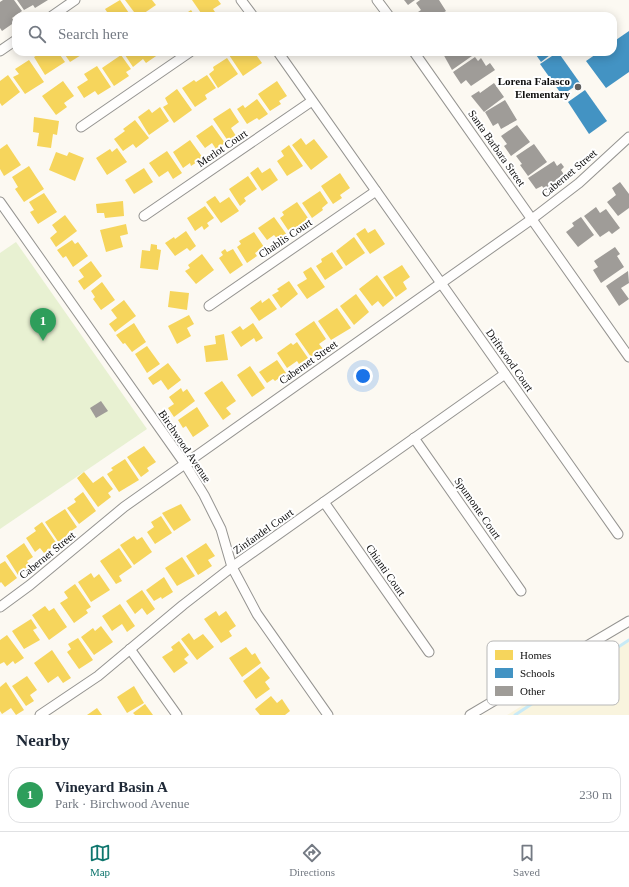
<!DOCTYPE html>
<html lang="en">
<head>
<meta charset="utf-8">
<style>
	:root { --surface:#fff; --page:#f6f6f7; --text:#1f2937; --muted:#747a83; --line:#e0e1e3; --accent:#0f766e }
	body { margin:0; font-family:Georgia,serif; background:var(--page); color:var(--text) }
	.you { position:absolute; left:363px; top:376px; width:14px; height:14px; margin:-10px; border:3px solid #fff; border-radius:50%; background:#1a73e8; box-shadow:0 0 0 6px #1a73e833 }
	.badge { display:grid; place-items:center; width:26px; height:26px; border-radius:50%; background:var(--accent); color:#fff; font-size:13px; font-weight:700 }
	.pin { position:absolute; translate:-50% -33px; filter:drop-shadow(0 1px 2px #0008) }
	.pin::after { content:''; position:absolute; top:21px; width:14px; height:12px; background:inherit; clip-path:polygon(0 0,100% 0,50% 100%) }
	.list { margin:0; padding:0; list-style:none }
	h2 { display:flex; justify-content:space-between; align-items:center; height:52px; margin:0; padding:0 16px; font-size:17px }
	h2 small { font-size:13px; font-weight:400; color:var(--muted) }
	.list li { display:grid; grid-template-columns:26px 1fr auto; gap:12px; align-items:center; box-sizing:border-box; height:56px; margin:0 8px 8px; padding:0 8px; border:1px solid var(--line); border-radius:12px }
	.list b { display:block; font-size:15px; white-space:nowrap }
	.list p { margin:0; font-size:13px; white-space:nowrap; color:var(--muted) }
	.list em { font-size:13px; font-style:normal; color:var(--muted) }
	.icon { flex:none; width:22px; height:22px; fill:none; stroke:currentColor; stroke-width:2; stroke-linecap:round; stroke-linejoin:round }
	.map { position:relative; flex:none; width:629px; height:715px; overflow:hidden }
	.search { position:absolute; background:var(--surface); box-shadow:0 2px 10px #0003; left:12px; right:12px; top:12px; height:44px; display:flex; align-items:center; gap:10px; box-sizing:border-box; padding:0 14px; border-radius:12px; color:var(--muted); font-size:15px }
	.sheet { height:116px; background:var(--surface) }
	nav { display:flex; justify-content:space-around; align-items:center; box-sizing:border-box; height:56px; border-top:1px solid var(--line); background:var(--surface); font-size:11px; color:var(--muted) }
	nav a { display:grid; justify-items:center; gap:2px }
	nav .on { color:var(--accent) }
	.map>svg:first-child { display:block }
	.farmland { fill:#f9f4de }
	.green { fill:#e8f1d2 }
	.homes { fill:#f6d55c }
	.schools { fill:#4393c3 }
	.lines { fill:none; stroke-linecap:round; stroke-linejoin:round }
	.stream { stroke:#c8eaf6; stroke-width:3 }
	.building { fill:#9f9c98 }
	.minor-casing { stroke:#959491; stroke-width:11 }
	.minor { stroke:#fffefd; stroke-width:9 }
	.poi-dot { fill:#61605e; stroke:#fff; stroke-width:1.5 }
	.labels { text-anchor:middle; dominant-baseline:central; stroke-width:4; stroke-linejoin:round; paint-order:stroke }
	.poi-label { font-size:11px; font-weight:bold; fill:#0e0e0e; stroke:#fff; text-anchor:end }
	.street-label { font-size:11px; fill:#0e0e0e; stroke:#fff }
	.key { fill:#fff; stroke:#b7b7b7; stroke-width:1 }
	.key-label { font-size:11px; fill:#0e0e0e }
</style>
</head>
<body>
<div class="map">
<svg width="629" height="715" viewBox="0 0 629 715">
	<rect width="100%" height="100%" fill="#fcf9f2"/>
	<!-- farmland -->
	<polygon class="farmland" points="629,639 629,715 507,715"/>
	<!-- green -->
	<polygon class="green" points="16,242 147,429 0,529 0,253"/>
	<!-- homes -->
	<g class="homes">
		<polygon points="120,0 131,16 102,16 107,12 105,9"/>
		<polygon points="125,0 152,0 156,5 140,16 137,16"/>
		<polygon points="192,0 218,0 221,4 213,9 217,15 203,16"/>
		<polygon points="191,10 195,16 182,16"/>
		<polygon points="42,52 47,53 58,52 65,62 45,75 34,57"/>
		<polygon points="63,52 86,52 70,62"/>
		<polygon points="129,52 157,52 159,54 146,63 143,59 133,67 125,55"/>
		<polygon points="233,52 254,52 262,63 243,76 229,55"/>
		<polygon points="121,55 131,69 126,72 129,76 114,86 102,68"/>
		<polygon points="227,58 238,74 218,88 209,74 214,70 213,67"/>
		<polygon points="29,60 44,82 25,94 13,77 19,74 15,69"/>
		<polygon points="97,66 111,87 98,95 95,91 84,98 77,87 88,80 84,74"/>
		<polygon points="8,75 20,92 2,106 0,103 0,81"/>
		<polygon points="207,75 216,88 205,95 207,99 195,107 182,88 194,80 196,82"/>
		<polygon points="63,81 74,96 64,103 67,107 56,115 42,96"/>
		<polygon points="277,81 287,96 279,101 281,104 270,111 258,94"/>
		<polygon points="177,89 192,110 174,123 163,107 168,104 165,98"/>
		<polygon points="257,99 268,114 259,120 257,118 247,124 237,109 243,105 245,108"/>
		<polygon points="160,107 169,121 149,135 138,117 149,109 152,113"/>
		<polygon points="230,108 239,122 231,128 236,136 228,141 213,119"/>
		<polygon points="34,117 59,121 57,135 53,134 51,148 37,146 39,133 33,132"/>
		<polygon points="135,120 149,138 136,148 133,144 123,151 114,139 125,131 123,129"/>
		<polygon points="212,125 225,143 216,149 212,143 205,148 196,136"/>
		<polygon points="301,138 306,145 314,139 328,157 311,170 292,145"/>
		<polygon points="190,140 203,158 191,166 190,163 183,168 173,152"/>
		<polygon points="7,144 21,165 4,176 0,169 0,149"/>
		<polygon points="289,145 303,166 287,176 277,161 284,156 281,151"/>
		<polygon points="117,148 127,162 107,175 96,158 110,149 112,152"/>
		<polygon points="167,151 182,173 173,179 168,171 159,177 149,163"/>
		<polygon points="56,152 67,156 69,152 84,158 75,181 49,170"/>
		<polygon points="29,166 44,189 24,202 15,189 18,187 12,177"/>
		<polygon points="258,167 262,173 270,168 278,180 262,191 250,173"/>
		<polygon points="144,168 153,182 134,194 125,180"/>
		<polygon points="340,173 350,188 340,195 342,198 333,204 321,186"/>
		<polygon points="248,176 257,189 244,198 246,201 240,206 229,189"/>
		<polygon points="320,191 328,203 322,208 323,210 312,218 302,203"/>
		<polygon points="44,193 57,212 38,224 30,212 34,210 29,202"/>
		<polygon points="215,196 220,203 229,197 239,211 221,223 206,202"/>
		<polygon points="123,201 124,216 105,218 104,213 97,213 96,204"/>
		<polygon points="297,202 308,218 290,233 280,218 284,215 282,212"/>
		<polygon points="205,206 214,218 207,223 209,226 204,230 202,226 195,231 187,218"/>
		<polygon points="65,215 77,231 56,247 50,238 57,232 52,225"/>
		<polygon points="274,217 287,235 279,241 274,235 267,240 258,228"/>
		<polygon points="126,224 128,234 120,236 123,247 106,252 100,230"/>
		<polygon points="365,228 368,233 375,229 385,244 370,254 356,234"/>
		<polygon points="186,231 196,246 190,251 187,248 175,256 165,243 174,237 175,239"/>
		<polygon points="254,232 264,247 255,253 257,256 247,263 237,247 241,244 239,241"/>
		<polygon points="354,237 365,253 346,266 336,251"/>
		<polygon points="72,240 75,244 78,242 88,256 73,267 66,256 63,258 57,250"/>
		<polygon points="151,244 157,245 157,249 161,250 158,270 140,268 142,250 150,251"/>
		<polygon points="225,249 227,252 233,249 243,265 230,274 219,258 223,255 221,252"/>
		<polygon points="332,252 343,268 325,280 316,266 322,262 321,259"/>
		<polygon points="202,254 214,270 196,284 185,271 190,268 188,265"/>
		<polygon points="91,261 102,276 84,290 78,281 84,277 79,270"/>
		<polygon points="402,265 410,277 403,282 407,289 396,297 383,277"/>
		<polygon points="311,267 325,287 307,299 297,285 307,279 303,272"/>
		<polygon points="377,275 394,298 383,307 378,301 372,306 359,289"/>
		<polygon points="289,281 298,294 281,308 272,295 279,291 277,289"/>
		<polygon points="102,282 115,300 101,310 93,299 95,297 91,291"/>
		<polygon points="170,291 189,293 187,310 168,307"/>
		<polygon points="356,294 369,312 354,325 340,306"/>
		<polygon points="269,298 277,309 259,321 250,308 261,300 262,303"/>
		<polygon points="124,300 136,316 115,332 109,324 117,318 111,310"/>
		<polygon points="337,308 351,328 331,340 318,321"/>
		<polygon points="189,315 194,324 187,328 191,336 177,344 168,326"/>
		<polygon points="314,321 326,339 319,344 323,349 311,357 295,334"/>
		<polygon points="134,323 146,342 132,352 125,343 123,344 116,335"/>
		<polygon points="253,323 263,338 256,342 254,338 241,347 231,332 240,326 243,330"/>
		<polygon points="224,334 228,360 206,362 204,346 216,344 215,336"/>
		<polygon points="297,342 308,358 299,364 297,361 287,368 277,353 291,343 293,345"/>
		<polygon points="147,346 160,364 147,373 135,354"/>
		<polygon points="277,360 286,373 275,381 273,379 267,383 259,372"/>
		<polygon points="168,363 181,380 168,390 161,380 153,385 148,378"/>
		<polygon points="250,366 265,388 252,397 237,375"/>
		<polygon points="222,381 236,401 226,408 231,414 223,420 204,393"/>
		<polygon points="181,388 183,392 187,389 195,401 174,417 168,408 174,404 169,397"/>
		<polygon points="197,407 209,426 193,437 186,426 183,428 178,420"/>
		<polygon points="144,446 156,462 147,468 149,471 141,477 127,457"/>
		<polygon points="125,459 139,480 119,492 107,474 113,470 111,468"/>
		<polygon points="84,472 93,483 103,476 113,489 108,493 111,497 98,507 77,478"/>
		<polygon points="83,492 96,511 79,524 67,508 76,502 74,499"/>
		<polygon points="181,504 191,520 174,531 162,513"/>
		<polygon points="65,509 77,527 67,534 69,536 59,543 45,522"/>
		<polygon points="161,516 172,533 155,544 147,532 154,527 151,522"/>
		<polygon points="42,522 57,544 44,553 40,548 35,552 26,538 36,531 34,528"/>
		<polygon points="134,536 137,540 142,537 152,552 134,565 120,545"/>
		<polygon points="24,543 33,557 27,561 31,566 18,575 6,556"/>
		<polygon points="206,543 215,556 208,560 212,566 198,575 186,556"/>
		<polygon points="119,548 132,567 119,576 122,581 116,584 100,561"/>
		<polygon points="182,557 195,576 177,586 165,568"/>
		<polygon points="5,561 17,578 5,587 1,582 0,583 0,564"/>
		<polygon points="91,573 94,578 99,574 110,590 91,602 78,582"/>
		<polygon points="164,577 173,592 162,599 161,597 154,601 146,590"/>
		<polygon points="75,584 91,607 86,610 88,613 74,623 60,603 68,598 64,592"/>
		<polygon points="142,590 155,609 147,615 142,608 135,614 126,601"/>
		<polygon points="120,604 135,626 127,632 122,624 112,631 102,616"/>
		<polygon points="45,606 49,611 54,608 67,627 49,640 32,615"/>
		<polygon points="216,611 219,616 226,611 236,626 229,631 232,636 221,643 204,619"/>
		<polygon points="31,619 37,628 33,630 40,640 24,649 12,631"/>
		<polygon points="101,626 113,642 94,655 81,637 93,628 95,631"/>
		<polygon points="189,633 194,640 203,634 214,647 197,660 181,639"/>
		<polygon points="7,635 24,658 15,664 13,661 7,666 4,662 0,664 0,640"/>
		<polygon points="78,638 93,660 79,669 67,652 71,649 68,644"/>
		<polygon points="179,641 189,655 184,659 188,663 174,673 162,657 173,650 171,647"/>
		<polygon points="246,647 252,655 255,653 261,663 242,677 229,658"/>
		<polygon points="52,650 71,678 63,683 58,676 48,683 34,663"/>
		<polygon points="261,667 270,678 265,682 270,689 256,699 243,681"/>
		<polygon points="27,676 37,690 30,695 34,701 26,706 12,686"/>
		<polygon points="6,682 24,710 16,715 11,708 2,714 0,711 0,687"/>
		<polygon points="134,686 144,703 127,713 117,697"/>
		<polygon points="271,696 277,703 282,699 290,711 285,715 260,715 255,709"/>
		<polygon points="145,704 153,715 135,715 133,713"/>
		<polygon points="97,708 102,715 87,715"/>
	</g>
	<!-- schools -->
	<g class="schools">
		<polygon points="629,31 629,72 606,88 586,61 599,52 613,52 613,42"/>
		<polygon points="534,52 554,52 541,62"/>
		<polygon points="558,52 580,83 562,95 540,64"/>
		<polygon points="585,90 607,121 589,134 568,102"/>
	</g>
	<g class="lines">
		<!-- stream -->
		<polyline class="stream" points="515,715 629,640"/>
	</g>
	<!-- building -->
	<g class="building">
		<polygon points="3,0 14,0 22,11 12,18 15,22 2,31 0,28 0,2"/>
		<polygon points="17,0 48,0 35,8 33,5 24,10"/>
		<polygon points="404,0 415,0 408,5"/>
		<polygon points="420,0 439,0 446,11 438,16 416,16 415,14 421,10 416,3"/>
		<polygon points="442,52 469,52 472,56 452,70"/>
		<polygon points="475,57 478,61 481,58 486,66 490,63 495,70 471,86 466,80 461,84 453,72"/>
		<polygon points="494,83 504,97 484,112 471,96 479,91 480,93"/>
		<polygon points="505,100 517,120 501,129 498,123 493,126 485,112"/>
		<polygon points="517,125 530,142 511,156 504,146 507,144 501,136"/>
		<polygon points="534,144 547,162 528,176 520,165 522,164 516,156"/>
		<polygon points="554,161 557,166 561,163 564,167 561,170 567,179 547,193 542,186 536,189 528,178"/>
		<polygon points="620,182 629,194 629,208 618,216 607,202 616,195 612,188"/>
		<polygon points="596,207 600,213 606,209 620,228 612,234 609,231 600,237 584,216"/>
		<polygon points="581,217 594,235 578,247 566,232 574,226 572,223"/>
		<polygon points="615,247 620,254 617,256 624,267 601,283 593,270 598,267 594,261"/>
		<polygon points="628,271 629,283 621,288 629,299 619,306 606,286"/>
		<polygon points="101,401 108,411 96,418 90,408"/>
	</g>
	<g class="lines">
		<defs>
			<g id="minor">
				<polyline points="241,0 253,16"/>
				<polyline points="377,0 389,16"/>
				<polyline points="52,16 75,0"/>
				<polyline points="0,51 16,40"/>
				<polyline points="278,52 618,534"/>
				<polyline points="414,52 629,357"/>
				<polyline points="81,127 190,52"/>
				<polyline points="0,202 185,464 204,495 221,529 232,567 257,614 328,715"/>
				<polyline points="144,216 312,101"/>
				<polyline points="209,306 376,191"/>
				<polyline points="414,438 521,591"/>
				<polyline points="324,502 429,652"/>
				<polyline points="0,607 30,585 124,507 532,219 579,183 629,137"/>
				<polyline points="130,649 177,715"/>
				<polyline points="40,715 98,676 183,605 232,567 505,374"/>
				<polyline points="470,715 629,621"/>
			</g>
		</defs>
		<!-- minor casing -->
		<use href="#minor" class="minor-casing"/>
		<!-- minor -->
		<use href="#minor" class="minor"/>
	</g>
	<!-- markers -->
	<circle class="poi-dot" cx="578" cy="87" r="4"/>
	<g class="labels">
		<!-- poi labels -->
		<g class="poi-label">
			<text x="570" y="81">Lorena Falasco<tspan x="570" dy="13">Elementary</tspan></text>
		</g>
		<!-- street labels -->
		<g class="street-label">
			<text transform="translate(222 148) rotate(-34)">Merlot Court</text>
			<text transform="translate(497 148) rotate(55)">Santa Barbara Street</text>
			<text transform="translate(569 173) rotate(-40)">Cabernet Street</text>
			<text transform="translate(285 238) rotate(-34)">Chablis Court</text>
			<text transform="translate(510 360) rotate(55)">Driftwood Court</text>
			<text transform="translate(308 362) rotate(-35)">Cabernet Street</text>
			<text transform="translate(185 446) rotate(56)">Birchwood Avenue</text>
			<text transform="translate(478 508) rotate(55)">Spumonte Court</text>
			<text transform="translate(263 531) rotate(-35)">Zinfandel Court</text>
			<text transform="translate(47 555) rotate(-39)">Cabernet Street</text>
			<text transform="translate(386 570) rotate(55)">Chianti Court</text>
		</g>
	</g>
	<!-- legend -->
	<rect x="487" y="641" width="132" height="64" rx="6" class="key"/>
	<rect x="495" y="650" width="18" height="10" fill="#f6d55c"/>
	<rect x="495" y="668" width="18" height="10" fill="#4393c3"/>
	<rect x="495" y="686" width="18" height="10" fill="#9f9c98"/>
	<g class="key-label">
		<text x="520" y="659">Homes</text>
		<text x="520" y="677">Schools</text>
		<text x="520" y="695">Other</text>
	</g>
</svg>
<div class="you"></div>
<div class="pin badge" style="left:43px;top:341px;background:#2e9e5b">1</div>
<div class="search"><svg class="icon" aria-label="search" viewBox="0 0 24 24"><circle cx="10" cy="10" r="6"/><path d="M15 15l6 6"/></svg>Search here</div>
</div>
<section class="sheet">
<h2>Nearby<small></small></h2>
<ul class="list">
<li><span class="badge" style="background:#2e9e5b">1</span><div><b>Vineyard Basin A</b><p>Park · Birchwood Avenue</p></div><em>230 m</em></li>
</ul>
</section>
<nav>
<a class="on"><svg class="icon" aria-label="map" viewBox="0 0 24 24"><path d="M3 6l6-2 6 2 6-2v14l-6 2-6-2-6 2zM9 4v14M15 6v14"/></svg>Map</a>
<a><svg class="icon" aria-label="directions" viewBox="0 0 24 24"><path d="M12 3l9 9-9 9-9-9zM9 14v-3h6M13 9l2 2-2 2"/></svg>Directions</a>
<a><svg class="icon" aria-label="saved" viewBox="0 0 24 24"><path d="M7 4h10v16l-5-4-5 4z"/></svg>Saved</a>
</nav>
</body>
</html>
